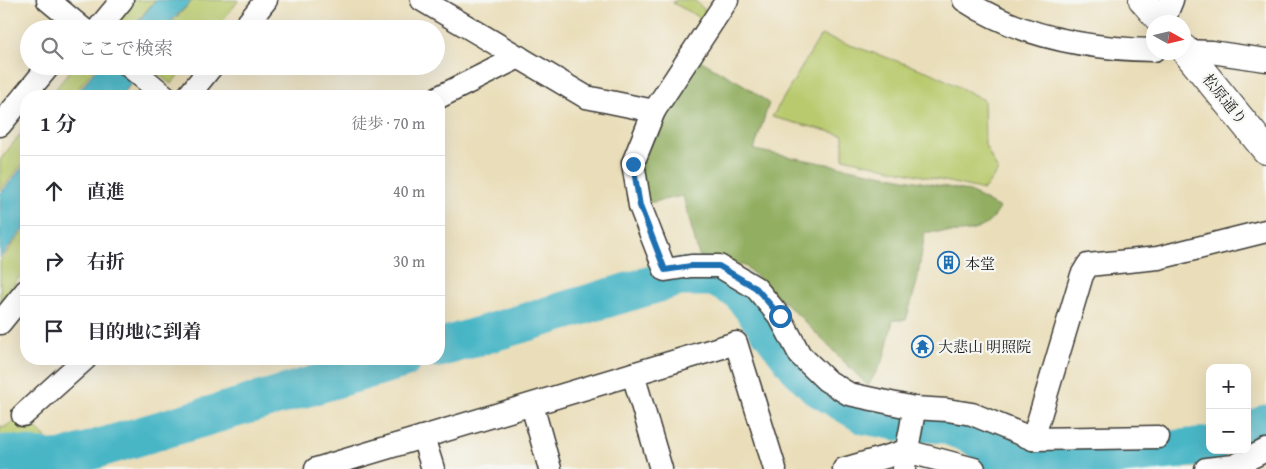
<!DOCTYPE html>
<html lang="ja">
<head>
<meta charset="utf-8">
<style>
	:root { --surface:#fff; --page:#f7f7f7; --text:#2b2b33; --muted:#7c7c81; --line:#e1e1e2 }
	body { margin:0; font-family:"Gentium Book Plus","Noto Serif JP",serif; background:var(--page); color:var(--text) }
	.controls { position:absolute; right:15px; bottom:15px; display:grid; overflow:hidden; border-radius:10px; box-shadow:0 5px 20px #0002 }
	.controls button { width:45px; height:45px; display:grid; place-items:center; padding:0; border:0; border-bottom:1px solid var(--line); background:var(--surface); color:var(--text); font:25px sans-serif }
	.compass { position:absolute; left:1146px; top:15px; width:45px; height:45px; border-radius:50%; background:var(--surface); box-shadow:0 5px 20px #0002; rotate:98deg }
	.stop { position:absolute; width:15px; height:15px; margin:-11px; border:4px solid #1f6fb2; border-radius:50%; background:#fff }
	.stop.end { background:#1f6fb2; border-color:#fff; box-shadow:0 1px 5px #0008 }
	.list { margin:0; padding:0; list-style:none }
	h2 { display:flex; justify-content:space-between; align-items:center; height:65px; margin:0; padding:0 20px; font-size:21px }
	h2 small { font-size:16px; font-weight:400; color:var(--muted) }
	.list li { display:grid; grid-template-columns:32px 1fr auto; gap:15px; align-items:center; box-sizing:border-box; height:70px; padding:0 20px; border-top:1px solid var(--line) }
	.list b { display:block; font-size:19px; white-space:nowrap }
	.list em { font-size:16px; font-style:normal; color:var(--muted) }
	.icon { flex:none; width:28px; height:28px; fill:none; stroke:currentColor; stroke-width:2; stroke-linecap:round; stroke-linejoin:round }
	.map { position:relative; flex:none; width:1266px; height:469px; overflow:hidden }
	.search { position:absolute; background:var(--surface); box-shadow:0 5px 20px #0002; left:20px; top:20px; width:425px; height:55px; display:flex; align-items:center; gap:12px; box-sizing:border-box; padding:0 18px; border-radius:28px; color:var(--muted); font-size:19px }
	.panel { position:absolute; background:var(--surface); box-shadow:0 5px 20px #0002; left:20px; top:90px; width:425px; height:275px; border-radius:20px }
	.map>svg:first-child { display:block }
	.green { fill:#b9ca6e; stroke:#6a7345 }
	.forest { fill:#92ae61; stroke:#57653e }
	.water { fill:#4ab6c6; stroke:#336971 }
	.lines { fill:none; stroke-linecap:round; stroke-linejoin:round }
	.river { stroke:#4ab6c6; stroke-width:39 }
	.minor-casing { stroke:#3b3934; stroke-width:25 }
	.major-casing { stroke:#3b3934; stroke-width:30 }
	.minor { stroke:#fff; stroke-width:22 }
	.major { stroke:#fff; stroke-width:28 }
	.route { stroke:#1f6fb2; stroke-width:6 }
	.labels { text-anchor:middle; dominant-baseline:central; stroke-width:4.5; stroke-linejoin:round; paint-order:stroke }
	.street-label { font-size:15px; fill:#1c1c1c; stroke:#f6f6f2 }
	.poi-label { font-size:15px; fill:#1c1c1c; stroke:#f6f6f2; text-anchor:start }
</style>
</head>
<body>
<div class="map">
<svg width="1266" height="469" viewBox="0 0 1266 469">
	<rect width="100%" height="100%" fill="#f6f6f2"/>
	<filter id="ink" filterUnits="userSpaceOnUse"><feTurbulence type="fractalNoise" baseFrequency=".02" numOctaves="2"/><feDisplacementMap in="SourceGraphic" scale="10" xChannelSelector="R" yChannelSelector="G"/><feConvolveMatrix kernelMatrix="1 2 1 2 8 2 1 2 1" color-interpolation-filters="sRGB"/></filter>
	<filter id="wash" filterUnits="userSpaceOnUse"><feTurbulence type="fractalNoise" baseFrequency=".0096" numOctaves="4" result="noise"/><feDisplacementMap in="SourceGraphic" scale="20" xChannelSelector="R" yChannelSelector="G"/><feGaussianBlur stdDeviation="1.12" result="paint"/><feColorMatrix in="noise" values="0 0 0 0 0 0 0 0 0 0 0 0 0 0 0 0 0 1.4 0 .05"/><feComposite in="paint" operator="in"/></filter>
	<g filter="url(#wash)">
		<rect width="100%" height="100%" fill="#eadeba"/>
		<!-- green -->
		<g class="green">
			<polygon points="129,0 155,0 131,29 105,29"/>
			<polygon points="193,0 239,0 216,29 174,29 172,22"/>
			<polygon points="675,0 694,0 707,12 701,18 673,3"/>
			<polygon points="821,35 932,73 984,100 985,145 998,171 984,190 843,158 843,135 772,117"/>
			<polygon points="74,66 96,66 73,96 50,96"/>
			<polygon points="148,66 186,66 171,84"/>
			<polygon points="26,127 26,160 0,191 0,160"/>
			<polygon points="26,228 26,269 0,301 0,261"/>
			<polygon points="23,415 63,455 0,449 0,425 3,428"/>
		</g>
		<!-- forest -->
		<path class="forest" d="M696,58L744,85L769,103L754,150L968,191L1000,208C983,239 956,231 925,232L917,282L906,320H893L884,358L868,386L799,316L745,266L699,256L683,196L648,203L639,164Z"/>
		<!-- water -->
		<g class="water">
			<polygon points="156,0 193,0 171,21 174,29 132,29"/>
			<polygon points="98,66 146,66 121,96 76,96"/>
			<polygon points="26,163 26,226 0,258 0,194"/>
		</g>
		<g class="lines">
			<!-- river -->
			<g class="river">
				<polyline points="439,348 679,277 714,277 740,291 798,367 818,387 865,415 897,421 944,424 973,435 1000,455 1071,460 1210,446"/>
				<polyline points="1247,436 1266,424"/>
				<polyline points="0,455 10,454 59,460 403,359"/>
			</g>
		</g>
	</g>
	<g filter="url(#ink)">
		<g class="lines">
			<defs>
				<g id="minor">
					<polyline points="48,0 83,29"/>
					<polyline points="422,0 586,97 654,111"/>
					<polyline points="727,0 654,111 633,163 640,206 665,270 691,266 719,266 756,288 780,317 800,355 826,380 849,394 914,408 947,410 972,414 1033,439 1158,437"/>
					<path d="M964,0C1019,36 1089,49 1154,50"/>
					<polyline points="1163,22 1172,0"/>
					<polyline points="98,29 122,0"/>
					<polyline points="243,29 266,0"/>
					<polyline points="1184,51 1211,52 1266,60"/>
					<polyline points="129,66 165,96"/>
					<polyline points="188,96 212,66"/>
					<polyline points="439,97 519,57"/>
					<polyline points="0,125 49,66"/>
					<polyline points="0,323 26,291"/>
					<polyline points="633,374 661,469"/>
					<polyline points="532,405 550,469"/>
					<polyline points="23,415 85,359"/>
					<polyline points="423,437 433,469"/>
					<polyline points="1033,439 1082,275 1088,265 1158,258 1266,231"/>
					<polyline points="316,469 736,343 775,469"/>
					<polyline points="844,469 906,451 974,469"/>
					<path d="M904,469C906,448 912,429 914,408"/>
					<polyline points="1206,469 1234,466 1266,450"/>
				</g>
				<g id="major">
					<polyline points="1143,0 1162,22"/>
					<polyline points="1184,49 1266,150"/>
				</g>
			</defs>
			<!-- minor casing -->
			<use href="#minor" class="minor-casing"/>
			<!-- major casing -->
			<use href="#major" class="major-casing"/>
			<!-- minor -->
			<use href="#minor" class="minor"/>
			<!-- major -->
			<use href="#major" class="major"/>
		</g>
	</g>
	<g class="lines" filter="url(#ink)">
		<!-- route -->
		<polyline class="route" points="633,164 640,206 665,270 691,266 719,266 756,288 780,316"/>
	</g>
	<!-- icons -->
	<defs>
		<symbol id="building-ring" viewBox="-11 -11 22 22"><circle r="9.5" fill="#f6f6f2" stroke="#1f6fb2" stroke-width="1.5"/><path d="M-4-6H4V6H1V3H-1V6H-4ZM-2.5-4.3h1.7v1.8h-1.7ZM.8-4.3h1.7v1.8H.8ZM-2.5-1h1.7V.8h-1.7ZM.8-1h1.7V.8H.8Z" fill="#1f6fb2"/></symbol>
		<symbol id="temple-ring" viewBox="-11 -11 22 22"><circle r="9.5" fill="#f6f6f2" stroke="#1f6fb2" stroke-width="1.5"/><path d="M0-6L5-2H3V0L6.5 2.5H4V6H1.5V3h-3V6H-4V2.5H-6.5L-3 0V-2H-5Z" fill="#1f6fb2"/></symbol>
	</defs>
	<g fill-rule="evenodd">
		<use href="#building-ring" x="936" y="250" width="25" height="25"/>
		<use href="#temple-ring" x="910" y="334" width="25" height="25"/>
	</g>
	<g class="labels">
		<!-- street labels -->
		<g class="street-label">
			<text transform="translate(1225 99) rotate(51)">松原通り</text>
		</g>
		<!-- poi labels -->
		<g class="poi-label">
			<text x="965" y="263">本堂</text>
			<text x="938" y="346">大悲山 明照院</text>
		</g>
	</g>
</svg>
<div class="controls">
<button>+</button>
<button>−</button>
</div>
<svg class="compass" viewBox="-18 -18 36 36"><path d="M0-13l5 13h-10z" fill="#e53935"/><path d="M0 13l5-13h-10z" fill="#7c7c81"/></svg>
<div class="stop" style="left:780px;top:316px"></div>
<div class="stop end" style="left:633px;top:164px"></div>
<div class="search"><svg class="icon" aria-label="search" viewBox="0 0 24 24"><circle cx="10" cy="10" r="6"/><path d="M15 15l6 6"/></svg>ここで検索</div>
<section class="panel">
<h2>1 分<small>徒歩 · 70 m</small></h2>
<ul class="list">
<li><svg class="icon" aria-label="ahead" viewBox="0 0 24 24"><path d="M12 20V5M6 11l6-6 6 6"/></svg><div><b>直進</b></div><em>40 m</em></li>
<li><svg class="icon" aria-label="right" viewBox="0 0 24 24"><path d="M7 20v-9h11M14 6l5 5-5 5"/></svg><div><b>右折</b></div><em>30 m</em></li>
<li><svg class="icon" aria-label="arrive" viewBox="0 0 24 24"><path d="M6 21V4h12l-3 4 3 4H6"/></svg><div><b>目的地に到着</b></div></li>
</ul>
</section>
</div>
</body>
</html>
